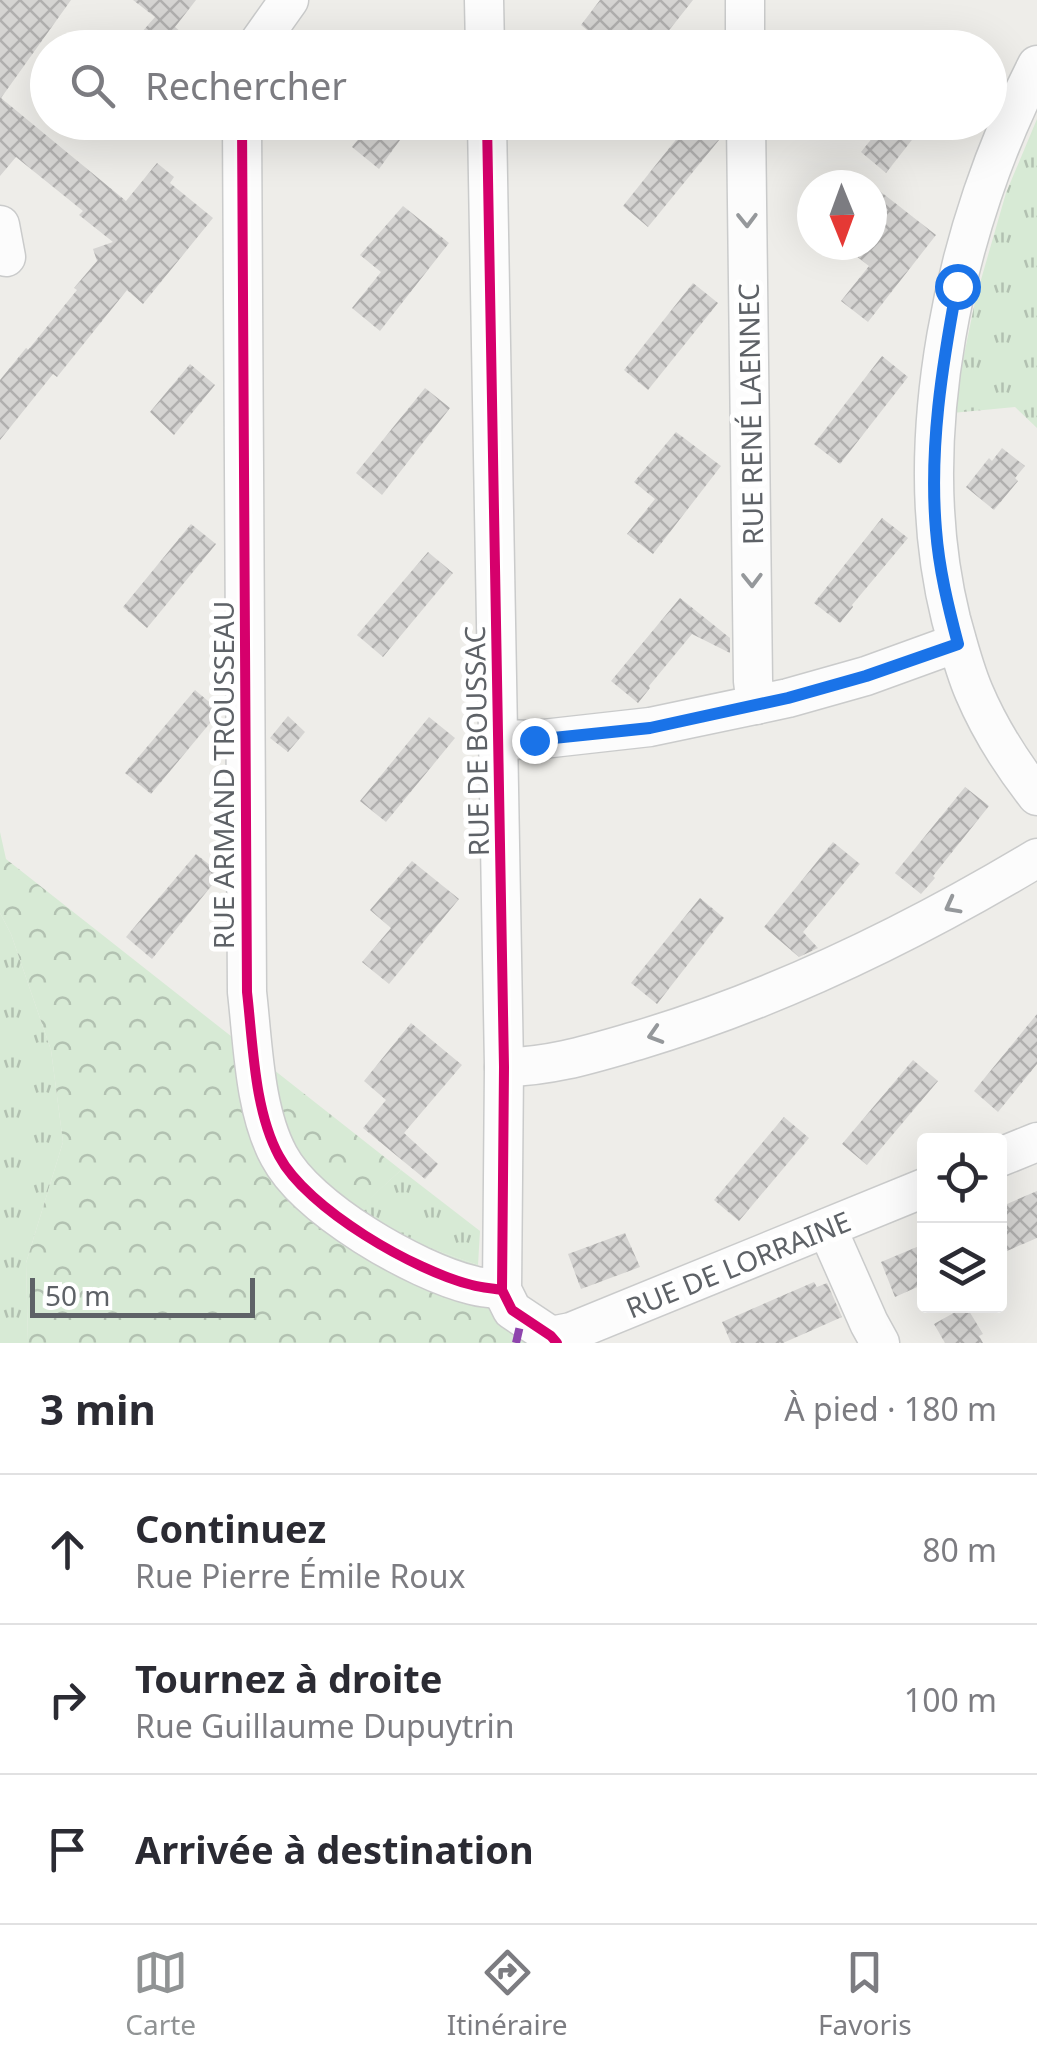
<!DOCTYPE html>
<html lang="fr">
<head>
<meta charset="utf-8">
<style>
	:root { --surface:#fff; --page:#f7f7f7; --text:#2b2b33; --muted:#7c7c81; --line:#e1e1e2; --accent:#909394 }
	body { margin:0; font-family:"Noto Sans",sans-serif; background:var(--page); color:var(--text) }
	.controls { position:absolute; right:30px; bottom:30px; display:grid; overflow:hidden; border-radius:10px; box-shadow:0 10px 40px #0002 }
	.controls button { width:90px; height:90px; display:grid; place-items:center; padding:0; border:0; border-bottom:2px solid var(--line); background:var(--surface); color:var(--text); font:50px sans-serif }
	.compass { position:absolute; left:797px; top:170px; width:90px; height:90px; border-radius:50%; background:var(--surface); box-shadow:0 10px 40px #0002; rotate:179deg }
	.scale { position:absolute; left:30px; bottom:25px; width:225px; box-sizing:border-box; padding-left:10px; border:5px solid #5e6267; border-top:0; font-size:28px; line-height:35px; white-space:nowrap; color:#5e6267; -webkit-text-stroke:8px #fff; paint-order:stroke }
	.stop { position:absolute; width:30px; height:30px; margin:-22px; border:8px solid #1a73e8; border-radius:50%; background:#fff }
	.stop.end { background:#1a73e8; border-color:#fff; box-shadow:0 2px 10px #0008 }
	.list { margin:0; padding:0; list-style:none }
	h2 { display:flex; justify-content:space-between; align-items:center; height:130px; margin:0; padding:0 40px; font-size:42px }
	h2 small { font-size:32px; font-weight:400; color:var(--muted) }
	.list li { display:grid; grid-template-columns:65px 1fr auto; gap:30px; align-items:center; box-sizing:border-box; height:150px; padding:0 40px; border-top:2px solid var(--line) }
	.list b { display:block; font-size:38px; white-space:nowrap }
	.list p { margin:0; font-size:32px; white-space:nowrap; color:var(--muted) }
	.list em { font-size:32px; font-style:normal; color:var(--muted) }
	.icon { flex:none; width:55px; height:55px; fill:none; stroke:currentColor; stroke-width:2; stroke-linecap:round; stroke-linejoin:round }
	.map { position:relative; flex:none; width:1037px; height:1343px; overflow:hidden }
	.search { position:absolute; background:var(--surface); box-shadow:0 10px 40px #0002; left:30px; right:30px; top:30px; height:110px; display:flex; align-items:center; gap:25px; box-sizing:border-box; padding:0 35px; border-radius:55px; color:var(--muted); font-size:38px }
	.sheet { height:580px; background:var(--surface) }
	nav { display:flex; justify-content:space-around; align-items:center; box-sizing:border-box; height:140px; border-top:2px solid var(--line); background:var(--surface); font-size:28px; color:var(--muted) }
	nav a { display:grid; justify-items:center; gap:5px }
	nav .on { color:var(--accent) }
	.map>svg:first-child { display:block }
	.grass { fill:url(#grass-tufts) }
	.forest { fill:url(#forest-crowns) }
	.building { fill:url(#building-cross-hatch) }
	.lines { fill:none; stroke-linecap:round; stroke-linejoin:round }
	.minor-casing { stroke:#cacbcb; stroke-width:41 }
	.minor { stroke:#fcfcfc; stroke-width:38 }
	.quiet { stroke:#8e44ad; stroke-width:8; stroke-dasharray:15 8; stroke-linecap:butt }
	.cycleway-casing { stroke:#fff; stroke-width:16 }
	.cycleway { stroke:#d6006c; stroke-width:10 }
	.oneway { stroke:#95989b }
	.route { stroke:#1a73e8; stroke-width:12 }
	.labels { text-anchor:middle; dominant-baseline:central; stroke-width:10; stroke-linejoin:round; paint-order:stroke }
	.street-label { font-size:28px; fill:#5e6267; stroke:#fff }
</style>
</head>
<body>
<div class="map">
<svg width="1037" height="1343" viewBox="0 0 1037 1343">
	<defs>
		<pattern id="grass-tufts" width="24" height="20" patternUnits="userSpaceOnUse" patternTransform="scale(2.5)"><rect width="24" height="20" fill="#d7ead5"/><path d="M3 7l-1-3M5 7V3M7 7l1-3M15 17l-1-3M17 17v-4M19 17l1-3" fill="none" stroke="#b2c1b1"/></pattern>
		<pattern id="forest-crowns" width="20" height="18" patternUnits="userSpaceOnUse" patternTransform="scale(2.5)"><rect width="20" height="18" fill="#d7ead5"/><path d="M2 6a3 3 0 1 1 6 0M12 15a3 3 0 1 1 6 0" fill="none" stroke="#b2c1b1"/></pattern>
		<pattern id="building-cross-hatch" width="8" height="8" patternUnits="userSpaceOnUse" patternTransform="scale(2.5)"><rect width="8" height="8" fill="#d5d4d2"/><path d="M0 0l8 8M0 8l8-8" fill="none" stroke="#b0afae"/></pattern>
	</defs>
	<rect width="100%" height="100%" fill="#eeede9"/>
	<!-- grass -->
	<g class="grass">
		<polygon points="1037,119 1037,428 1015,407 952,413 976,297 1006,193"/>
		<polygon points="0,913 11,934 51,1050 63,1142 26,1263 28,1343 0,1343"/>
		<polygon points="401,1170 480,1231 478,1265 399,1237 358,1209"/>
	</g>
	<!-- forest -->
	<polygon class="forest" points="0,832 6,859 401,1170 359,1209 399,1237 478,1265 491,1308 541,1343 28,1343 26,1263 63,1142 51,1050 11,934 0,913"/>
	<!-- building -->
	<g class="building">
		<polygon points="0,0 71,0 1,98 126,201 157,163 174,177 170,183 213,218 143,304 127,290 57,377 53,374 0,440 0,380 26,348 28,350 77,290 74,288 97,261 93,249 113,242 79,215 83,211 16,157 0,176"/>
		<polygon points="133,0 196,0 175,27 200,48 128,48 155,17"/>
		<polygon points="600,0 693,0 655,48 631,48 613,33 604,44 581,25"/>
		<polygon points="372,122 413,122 379,169 352,147"/>
		<polygon points="690,122 697,122 719,140 648,227 623,206"/>
		<polygon points="885,122 926,122 886,173 861,152"/>
		<polygon points="872,185 936,235 868,322 841,301 869,266 842,245 872,245"/>
		<polygon points="403,206 449,243 380,331 352,308 381,272 360,255"/>
		<polygon points="693,283 718,303 648,390 624,370"/>
		<polygon points="882,356 908,377 840,464 814,444"/>
		<polygon points="190,364 215,385 174,435 150,412"/>
		<polygon points="425,388 450,408 382,495 356,473"/>
		<polygon points="676,432 721,466 653,554 627,534 655,499 634,482"/>
		<polygon points="1002,448 1025,466 1015,478 1018,481 994,510 966,487 989,458 992,461"/>
		<polygon points="882,518 908,538 852,605 853,607 840,623 814,603"/>
		<polygon points="191,524 216,544 147,628 123,607"/>
		<polygon points="428,552 453,573 383,657 357,635"/>
		<polygon points="680,598 730,638 730,653 692,634 649,686 650,688 638,703 611,681"/>
		<polygon points="195,690 220,711 151,794 125,773"/>
		<polygon points="288,716 305,732 288,752 270,738"/>
		<polygon points="429,717 455,738 386,822 360,801"/>
		<polygon points="965,787 989,806 933,876 935,878 921,894 895,873"/>
		<polygon points="833,842 860,864 803,932 818,948 799,957 764,927"/>
		<polygon points="196,854 221,874 152,959 126,937"/>
		<polygon points="412,861 459,899 389,984 362,962 391,928 370,910"/>
		<polygon points="700,898 724,918 657,1004 631,983"/>
		<polygon points="1037,1014 1037,1064 998,1112 974,1091"/>
		<polygon points="411,1023 462,1065 404,1133 438,1164 425,1179 363,1128 386,1100 364,1081"/>
		<polygon points="913,1060 938,1081 867,1165 842,1144"/>
		<polygon points="784,1117 809,1138 739,1221 714,1200"/>
		<polygon points="1037,1191 1037,1238 1000,1254 1000,1207"/>
		<polygon points="625,1233 640,1267 581,1289 568,1254"/>
		<polygon points="924,1244 924,1284 895,1297 881,1262"/>
		<polygon points="814,1282 817,1287 827,1283 842,1317 783,1343 731,1343 722,1322"/>
		<polygon points="966,1306 983,1334 979,1336 983,1343 945,1343 934,1324"/>
	</g>
	<g class="lines">
		<defs>
			<g id="minor">
				<polyline points="484,0 485,48"/>
				<polyline points="745,0 745,48"/>
				<polyline points="255,48 289,0"/>
				<path d="M1037,65C954,225 907,442 951,619C958,644 964,669 974,692C990,730 1012,764 1037,796"/>
				<path d="M242,122L247,992C253,1043 254,1110 279,1156C307,1209 415,1271 472,1285C482,1288 492,1288 502,1290"/>
				<polyline points="487,122 504,1067 502,1290 512,1310 551,1336 557,1343"/>
				<polyline points="746,122 753,681 756,705"/>
				<polyline points="0,225 6,257"/>
				<polyline points="499,739 534,740 650,727 788,698 866,676 957,643"/>
				<path d="M504,1067C551,1067 594,1053 639,1040C779,998 912,933 1037,858"/>
				<polyline points="1000,1157 1037,1142"/>
				<polyline points="827,1228 869,1323 880,1343"/>
				<polyline points="551,1336 571,1332 924,1188"/>
			</g>
		</defs>
		<!-- minor casing -->
		<use href="#minor" class="minor-casing"/>
		<!-- minor -->
		<use href="#minor" class="minor"/>
		<!-- quiet -->
		<polyline class="quiet" points="516,1343 522,1317"/>
		<defs>
			<g id="cycleway">
				<path d="M242,122L247,992C253,1043 254,1110 279,1156C307,1209 415,1271 472,1285C482,1288 492,1288 502,1290"/>
				<polyline points="487,122 504,1067 502,1290 512,1310 551,1336 557,1343"/>
			</g>
		</defs>
		<!-- cycleway casing -->
		<use href="#cycleway" class="cycleway-casing"/>
		<!-- cycleway -->
		<use href="#cycleway" class="cycleway"/>
	</g>
	<!-- one-way arrows -->
	<defs><path id="oneway-chevron" d="M-2-3.5L2.5 0L-2 3.5" fill="none" stroke-width="1.6" stroke-linecap="round" stroke-linejoin="round" transform="scale(2.5)"/></defs>
	<g class="oneway">
		<use href="#oneway-chevron" transform="translate(747 220) rotate(89)"/>
		<use href="#oneway-chevron" transform="translate(752 580) rotate(89)"/>
		<use href="#oneway-chevron" transform="translate(952 906) rotate(152)"/>
		<use href="#oneway-chevron" transform="translate(655 1035) rotate(163)"/>
	</g>
	<g class="lines">
		<!-- route -->
		<path class="route" d="M534,740L650,728L788,698L866,676L958,644C948,606 939,569 936,530C929,448 942,366 957,286"/>
	</g>
	<g class="labels">
		<!-- street labels -->
		<g class="street-label">
			<text transform="translate(750 414) rotate(-91)">RUE RENÉ LAENNEC</text>
			<text transform="translate(476 741) rotate(-91)">RUE DE BOUSSAC</text>
			<text transform="translate(223 775) rotate(-90)">RUE ARMAND TROUSSEAU</text>
			<text transform="translate(738 1264) rotate(-22)">RUE DE LORRAINE</text>
		</g>
	</g>
</svg>
<div class="controls">
<button><svg class="icon" aria-label="locate" viewBox="0 0 24 24"><circle cx="12" cy="12" r="6"/><path d="M12 2v4M12 18v4M2 12h4M18 12h4"/></svg></button>
<button><svg class="icon" aria-label="layers" viewBox="0 0 24 24"><path d="M12 4l9 5-9 5-9-5zM3 14l9 5 9-5"/></svg></button>
</div>
<svg class="compass" viewBox="-18 -18 36 36"><path d="M0-13l5 13h-10z" fill="#e53935"/><path d="M0 13l5-13h-10z" fill="#7c7c81"/></svg>
<div class="scale">50 m</div>
<div class="stop" style="left:957px;top:286px"></div>
<div class="stop end" style="left:534px;top:740px"></div>
<div class="search"><svg class="icon" aria-label="search" viewBox="0 0 24 24"><circle cx="10" cy="10" r="6"/><path d="M15 15l6 6"/></svg>Rechercher</div>
</div>
<section class="sheet">
<h2>3 min<small>À pied · 180 m</small></h2>
<ul class="list">
<li><svg class="icon" aria-label="ahead" viewBox="0 0 24 24"><path d="M12 20V5M6 11l6-6 6 6"/></svg><div><b>Continuez</b><p>Rue Pierre Émile Roux</p></div><em>80 m</em></li>
<li><svg class="icon" aria-label="right" viewBox="0 0 24 24"><path d="M7 20v-9h11M14 6l5 5-5 5"/></svg><div><b>Tournez à droite</b><p>Rue Guillaume Dupuytrin</p></div><em>100 m</em></li>
<li><svg class="icon" aria-label="arrive" viewBox="0 0 24 24"><path d="M6 21V4h12l-3 4 3 4H6"/></svg><div><b>Arrivée à destination</b></div></li>
</ul>
</section>
<nav>
<a class="on"><svg class="icon" aria-label="map" viewBox="0 0 24 24"><path d="M3 6l6-2 6 2 6-2v14l-6 2-6-2-6 2zM9 4v14M15 6v14"/></svg>Carte</a>
<a><svg class="icon" aria-label="directions" viewBox="0 0 24 24"><path d="M12 3l9 9-9 9-9-9zM9 14v-3h6M13 9l2 2-2 2"/></svg>Itinéraire</a>
<a><svg class="icon" aria-label="saved" viewBox="0 0 24 24"><path d="M7 4h10v16l-5-4-5 4z"/></svg>Favoris</a>
</nav>
</body>
</html>
